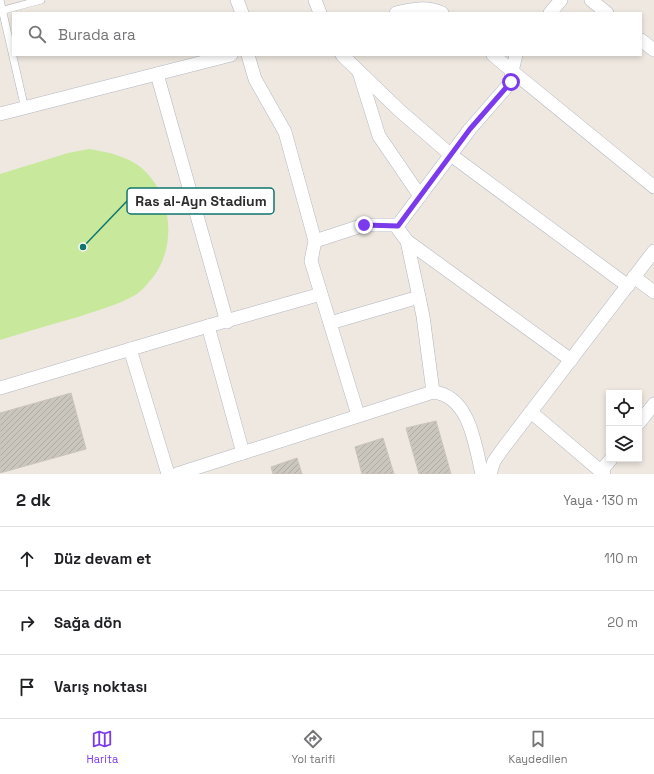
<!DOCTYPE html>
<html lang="tr">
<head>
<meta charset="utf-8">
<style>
	:root { --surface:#fff; --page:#f2f2f2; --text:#202124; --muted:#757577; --line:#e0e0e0; --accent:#7c3aed }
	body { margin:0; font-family:"Space Grotesk",sans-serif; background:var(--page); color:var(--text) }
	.controls { position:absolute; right:12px; bottom:12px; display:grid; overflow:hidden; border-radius:0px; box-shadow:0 2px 6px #0003 }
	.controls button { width:36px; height:36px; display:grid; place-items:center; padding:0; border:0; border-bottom:1px solid var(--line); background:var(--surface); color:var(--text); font:20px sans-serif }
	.stop { position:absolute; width:12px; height:12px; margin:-9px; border:3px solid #7c3aed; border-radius:50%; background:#fff }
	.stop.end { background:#7c3aed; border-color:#fff; box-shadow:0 1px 4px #0008 }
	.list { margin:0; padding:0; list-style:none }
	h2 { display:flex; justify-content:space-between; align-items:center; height:52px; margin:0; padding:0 16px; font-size:17px }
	h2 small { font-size:13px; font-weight:400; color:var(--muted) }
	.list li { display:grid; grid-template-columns:26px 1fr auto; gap:12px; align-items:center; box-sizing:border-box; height:64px; padding:0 16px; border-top:1px solid var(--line) }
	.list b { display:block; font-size:15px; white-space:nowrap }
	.list em { font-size:13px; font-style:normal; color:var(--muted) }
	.icon { flex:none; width:22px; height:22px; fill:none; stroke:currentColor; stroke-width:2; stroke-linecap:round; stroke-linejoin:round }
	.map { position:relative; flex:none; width:654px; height:474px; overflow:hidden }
	.search { position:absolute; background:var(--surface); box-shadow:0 2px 6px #0003; left:12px; right:12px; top:12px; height:44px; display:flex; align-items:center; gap:10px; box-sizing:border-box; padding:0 14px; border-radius:0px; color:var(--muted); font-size:15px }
	.sheet { height:244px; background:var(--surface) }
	nav { display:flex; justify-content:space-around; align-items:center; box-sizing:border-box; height:56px; border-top:1px solid var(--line); background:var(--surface); font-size:11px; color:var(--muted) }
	nav a { display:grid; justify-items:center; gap:2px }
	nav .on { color:var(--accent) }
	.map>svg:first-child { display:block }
	.pitch { fill:#c8e99b }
	.building { fill:url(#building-hatch); stroke:#cac4b9 }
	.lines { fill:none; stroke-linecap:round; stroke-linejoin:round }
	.service-casing { stroke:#b3b6c0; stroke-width:8 }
	.minor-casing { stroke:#b3b6c0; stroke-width:14 }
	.service { stroke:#fff; stroke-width:7 }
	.minor { stroke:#fff; stroke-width:13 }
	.route { stroke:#7c3aed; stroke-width:5 }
	.leader { fill:none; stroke:#0f766e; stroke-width:1.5 }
	.callout-dot { fill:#0f766e; stroke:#fff; stroke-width:1.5 }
	.callout { fill:#fff; stroke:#0f766e; stroke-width:1.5 }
	.callout-label { font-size:14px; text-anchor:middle; font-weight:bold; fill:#2d2d2d }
</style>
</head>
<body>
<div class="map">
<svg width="654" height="474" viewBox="0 0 654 474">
	<defs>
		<pattern id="building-hatch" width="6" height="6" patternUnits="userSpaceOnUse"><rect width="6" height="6" fill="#cac6be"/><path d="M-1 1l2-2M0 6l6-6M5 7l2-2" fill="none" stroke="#aeaaa4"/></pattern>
	</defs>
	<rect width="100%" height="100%" fill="#eee8e0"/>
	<!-- pitch -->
	<path class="pitch" d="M89,149C108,152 131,157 145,171C174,200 177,253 148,283C145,287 141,291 137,294C119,305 98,310 78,317C52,324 26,332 0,340V174L68,153Z"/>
	<!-- building -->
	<g class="building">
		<polygon points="71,393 86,449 0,473 0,413"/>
		<polygon points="436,421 451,474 419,474 406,428"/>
		<polygon points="383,438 394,474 362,474 355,447"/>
		<polygon points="297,458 302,474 273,474 271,467"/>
	</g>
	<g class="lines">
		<defs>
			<g id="service">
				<polyline points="0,0 25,109"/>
				<polyline points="0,11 41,0"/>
			</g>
			<g id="minor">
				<polyline points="237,0 242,13"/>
				<polyline points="315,0 320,13"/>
				<polyline points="591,0 607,13"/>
				<path d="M396,13C412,9 427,6 442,13"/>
				<polyline points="550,13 561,0"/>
				<polyline points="641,40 654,50"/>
				<polyline points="248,55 255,79 285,132 315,241 311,261 358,415"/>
				<polyline points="342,55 399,110 451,155 628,286"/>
				<polyline points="493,55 512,71 654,187"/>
				<polyline points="516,55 512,71 511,82 470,129 398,225 398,229 407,241 571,360"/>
				<polyline points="359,72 379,136 420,196"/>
				<polyline points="157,74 227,322"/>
				<polyline points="0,114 231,55"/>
				<polyline points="315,241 364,225 398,225"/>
				<polyline points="407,241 423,316 433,392"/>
				<polyline points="634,277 654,292"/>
				<polyline points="330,323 419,297"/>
				<polyline points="208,326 243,453"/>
				<polyline points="130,349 168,474"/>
				<polyline points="0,388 208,326 321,294"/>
				<polyline points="531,412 604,474"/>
				<polyline points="639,423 654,404"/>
				<polyline points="601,471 611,459"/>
				<path d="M177,474L433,392C470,396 475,445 482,474"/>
				<polyline points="490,474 494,461 504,447 654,251"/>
			</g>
		</defs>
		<!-- service casing -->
		<use href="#service" class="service-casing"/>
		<!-- minor casing -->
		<use href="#minor" class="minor-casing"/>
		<!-- service -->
		<use href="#service" class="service"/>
		<!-- minor -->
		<use href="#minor" class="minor"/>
	</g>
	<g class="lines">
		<!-- route -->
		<polyline class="route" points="364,225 398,226 470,129 511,82"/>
	</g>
	<!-- callouts -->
	<path class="leader" d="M83 247L127 201"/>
	<circle class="callout-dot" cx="83" cy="247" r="4"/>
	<rect class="callout" x="127" y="188" width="147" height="26" rx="4"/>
	<g class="callout-label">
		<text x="201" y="206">Ras al-Ayn Stadium</text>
	</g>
</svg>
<div class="controls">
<button><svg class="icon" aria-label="locate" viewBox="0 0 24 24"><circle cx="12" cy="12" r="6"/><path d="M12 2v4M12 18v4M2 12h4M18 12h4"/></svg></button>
<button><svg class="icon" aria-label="layers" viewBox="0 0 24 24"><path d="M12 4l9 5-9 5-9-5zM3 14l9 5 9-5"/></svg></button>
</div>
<div class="stop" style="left:511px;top:82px"></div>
<div class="stop end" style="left:364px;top:225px"></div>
<div class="search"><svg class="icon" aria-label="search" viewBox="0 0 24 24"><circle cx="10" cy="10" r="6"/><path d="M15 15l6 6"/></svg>Burada ara</div>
</div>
<section class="sheet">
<h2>2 dk<small>Yaya · 130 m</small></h2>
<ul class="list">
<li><svg class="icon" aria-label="ahead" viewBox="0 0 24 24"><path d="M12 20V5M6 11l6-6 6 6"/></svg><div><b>Düz devam et</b></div><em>110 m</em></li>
<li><svg class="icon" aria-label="right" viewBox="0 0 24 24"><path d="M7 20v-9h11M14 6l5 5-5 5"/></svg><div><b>Sağa dön</b></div><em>20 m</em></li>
<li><svg class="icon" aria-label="arrive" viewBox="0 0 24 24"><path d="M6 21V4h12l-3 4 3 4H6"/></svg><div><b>Varış noktası</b></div></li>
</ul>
</section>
<nav>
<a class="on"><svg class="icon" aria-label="map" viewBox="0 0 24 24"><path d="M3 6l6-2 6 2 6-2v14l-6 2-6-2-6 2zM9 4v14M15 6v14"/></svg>Harita</a>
<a><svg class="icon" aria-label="directions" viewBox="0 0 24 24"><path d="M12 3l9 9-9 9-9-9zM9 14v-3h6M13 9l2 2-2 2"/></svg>Yol tarifi</a>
<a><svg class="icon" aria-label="saved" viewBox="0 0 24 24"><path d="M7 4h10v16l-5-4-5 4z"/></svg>Kaydedilen</a>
</nav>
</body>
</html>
